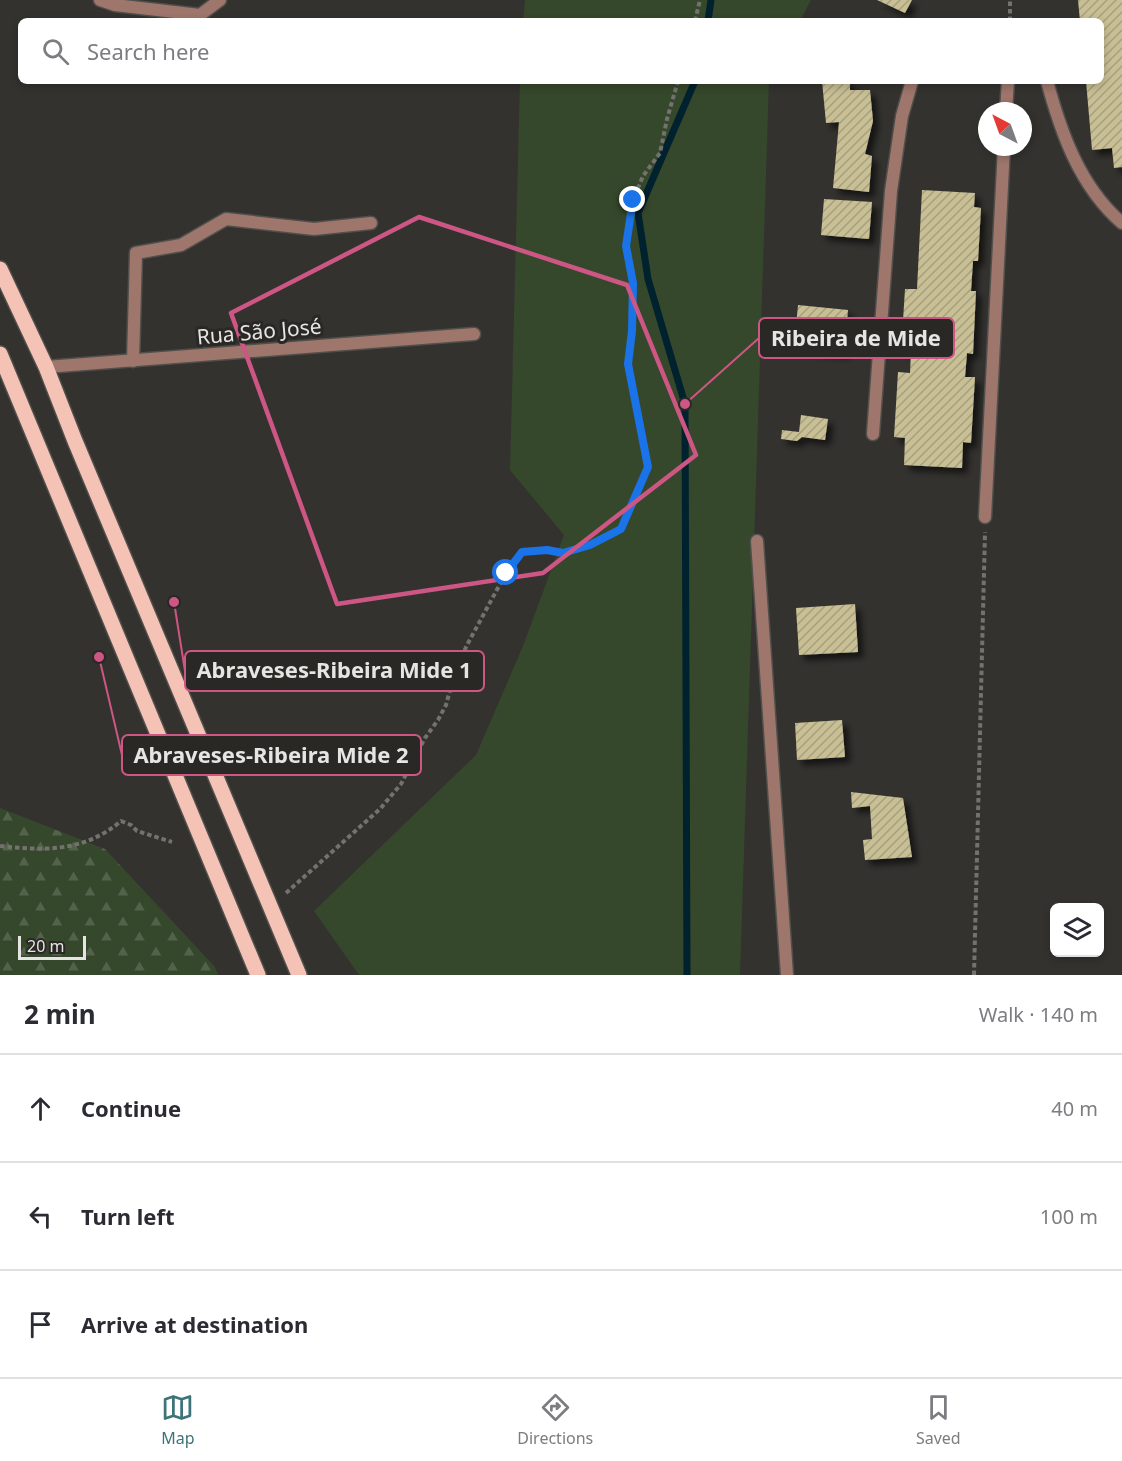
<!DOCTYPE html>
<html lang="en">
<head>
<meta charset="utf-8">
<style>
	:root { --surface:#fff; --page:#f7f7f7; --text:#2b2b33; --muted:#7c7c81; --line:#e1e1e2; --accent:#3d7478 }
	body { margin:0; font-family:"Noto Sans",sans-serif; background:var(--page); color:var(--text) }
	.controls { position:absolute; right:18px; bottom:18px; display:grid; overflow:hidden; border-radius:9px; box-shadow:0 3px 9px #0003 }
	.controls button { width:54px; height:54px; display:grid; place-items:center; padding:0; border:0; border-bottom:2px solid var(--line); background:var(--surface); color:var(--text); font:30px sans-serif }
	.compass { position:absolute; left:978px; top:102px; width:54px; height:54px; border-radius:50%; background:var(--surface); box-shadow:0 3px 9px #0003; rotate:319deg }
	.scale { position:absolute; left:18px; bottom:15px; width:68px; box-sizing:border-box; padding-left:6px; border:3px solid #e6e5e3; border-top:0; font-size:16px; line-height:21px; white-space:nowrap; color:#e6e5e3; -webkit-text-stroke:4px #292825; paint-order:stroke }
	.stop { position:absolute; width:18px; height:18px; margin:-14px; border:4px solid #1a73e8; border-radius:50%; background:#fff }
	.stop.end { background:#1a73e8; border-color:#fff; box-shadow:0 2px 6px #0008 }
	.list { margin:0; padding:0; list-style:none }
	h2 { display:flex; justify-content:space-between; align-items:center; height:78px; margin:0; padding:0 24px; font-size:26px }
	h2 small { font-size:20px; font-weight:400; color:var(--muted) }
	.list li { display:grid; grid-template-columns:39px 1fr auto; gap:18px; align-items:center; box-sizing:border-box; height:108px; padding:0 24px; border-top:2px solid var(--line) }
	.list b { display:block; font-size:22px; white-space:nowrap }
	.list em { font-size:20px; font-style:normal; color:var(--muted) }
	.icon { flex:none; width:33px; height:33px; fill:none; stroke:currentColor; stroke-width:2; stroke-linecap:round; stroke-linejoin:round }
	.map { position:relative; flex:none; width:1122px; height:975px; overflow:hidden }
	.search { position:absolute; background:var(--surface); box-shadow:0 3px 9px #0003; left:18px; right:18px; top:18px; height:66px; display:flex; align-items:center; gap:15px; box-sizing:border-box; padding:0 21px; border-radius:9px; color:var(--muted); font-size:22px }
	.sheet { height:402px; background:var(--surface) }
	nav { display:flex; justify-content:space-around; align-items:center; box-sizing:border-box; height:84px; border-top:2px solid var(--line); background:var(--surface); font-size:16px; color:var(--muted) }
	nav a { display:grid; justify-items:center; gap:3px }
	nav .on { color:var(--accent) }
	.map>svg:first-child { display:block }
	.green { fill:#36482b }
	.forest { fill:url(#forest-firs) }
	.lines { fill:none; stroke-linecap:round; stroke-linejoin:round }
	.stream { stroke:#00212e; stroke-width:7 }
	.building { fill:url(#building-hatch); filter:url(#shadow) }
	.street-casing { stroke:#504f4c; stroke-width:15 }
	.primary-casing { stroke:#504f4c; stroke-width:18 }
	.path { stroke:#73726f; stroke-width:4; stroke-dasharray:4.5 3; stroke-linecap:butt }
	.street { stroke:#9e766b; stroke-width:12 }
	.primary { stroke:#f5c3b5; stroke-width:15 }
	.route { stroke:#1a73e8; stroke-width:8 }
	.marked { fill:none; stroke:#cd5684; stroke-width:4.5; stroke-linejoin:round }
	.labels { text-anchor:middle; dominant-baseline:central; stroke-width:6; stroke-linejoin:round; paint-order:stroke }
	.street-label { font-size:21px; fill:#e6e5e3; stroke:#292825 }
	.leader { fill:none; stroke:#cd5684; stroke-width:2 }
	.callout-dot { fill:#cd5684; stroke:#292825; stroke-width:2 }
	.callout { fill:#292825; stroke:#cd5684; stroke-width:2 }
	.callout-label { font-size:22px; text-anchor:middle; font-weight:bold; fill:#e6e5e3 }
</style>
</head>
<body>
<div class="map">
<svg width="1122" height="975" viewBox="0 0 1122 975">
	<defs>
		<pattern id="forest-firs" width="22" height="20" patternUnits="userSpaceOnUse" patternTransform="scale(1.5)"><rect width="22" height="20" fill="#36482b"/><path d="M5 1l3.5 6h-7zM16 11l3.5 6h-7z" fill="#53624a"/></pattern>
		<pattern id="building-hatch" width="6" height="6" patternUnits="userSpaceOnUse" patternTransform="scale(1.5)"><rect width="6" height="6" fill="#c8bf94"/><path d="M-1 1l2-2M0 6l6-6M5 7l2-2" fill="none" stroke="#a7a080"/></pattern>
		<filter id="shadow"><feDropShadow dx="5.5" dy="5.5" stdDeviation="3" flood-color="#0009"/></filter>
	</defs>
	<rect width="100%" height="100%" fill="#33322f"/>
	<!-- green -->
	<g class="green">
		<polygon points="525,0 811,0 800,21 523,21"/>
		<polygon points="520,81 769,81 740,975 359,975 314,911 476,755 523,646 564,535 510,470"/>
	</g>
	<!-- forest -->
	<polygon class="forest" points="0,808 105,849 215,967 218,975 0,975"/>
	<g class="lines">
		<!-- stream -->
		<g class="stream">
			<polyline points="708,21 711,0"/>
			<polyline points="687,975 685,404 648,279 638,213 695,81"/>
		</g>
	</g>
	<!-- building -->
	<g class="building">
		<polygon points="877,0 912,0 905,13"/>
		<polygon points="1078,0 1122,0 1122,167 1114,168 1112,148 1092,150 1086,81 1101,81 1101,21 1080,21"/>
		<polygon points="822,81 850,81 850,90 870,90 873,121 865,154 872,156 869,192 833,188 839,122 826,123"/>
		<polygon points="922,190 975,193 974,207 981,208 978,261 973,261 971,291 976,291 973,354 967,353 965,377 975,377 971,443 963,442 962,468 904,465 905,438 894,437 898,372 910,373 911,352 901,352 905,289 917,289"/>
		<polygon points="824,199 872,202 869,239 821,235"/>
		<polygon points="798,305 848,310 844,353 794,348"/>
		<polygon points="801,415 828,419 825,440 802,437 797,441 781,439 782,430 799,432"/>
		<polygon points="855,604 858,652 799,655 796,608"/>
		<polygon points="842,720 845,757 797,760 795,723"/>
		<polygon points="851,792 903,798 912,857 865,860 863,840 872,839 870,806 852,808"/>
	</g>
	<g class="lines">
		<defs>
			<g id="street">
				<polyline points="100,0 115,5 200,15 220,0"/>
				<path d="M1047,81C1061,133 1080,187 1122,223"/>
				<polyline points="1006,111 1008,81"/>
				<polyline points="133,361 136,253 181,245 226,219 314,229 371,223"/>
				<polyline points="46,367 474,334"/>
				<polyline points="873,434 891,191 902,116 912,81"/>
				<polyline points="985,517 1004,147"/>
				<polyline points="757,541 787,975"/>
			</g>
			<g id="primary">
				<polyline points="0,269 46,367 75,441 299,975"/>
				<polyline points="0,354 258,975"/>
			</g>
		</defs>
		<!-- street casing -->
		<use href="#street" class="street-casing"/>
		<!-- primary casing -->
		<use href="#primary" class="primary-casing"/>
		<!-- path -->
		<g class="path">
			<polyline points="695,21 700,0"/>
			<polyline points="1010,21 1010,0"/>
			<path d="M0,846C45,851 84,852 121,821L131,825L137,831L172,842"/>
			<polyline points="286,893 380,809 401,784 425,738 438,720 446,705 455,672 467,645 506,573 522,552 547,550 563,553 590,545 621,529 649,467 628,364 632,331 633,283 625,246 633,200 643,176 660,153 667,119 678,81"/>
			<polyline points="974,975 985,532"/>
		</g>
		<!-- street -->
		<use href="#street" class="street"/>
		<!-- primary -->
		<use href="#primary" class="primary"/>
	</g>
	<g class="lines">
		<!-- route -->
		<polyline class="route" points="506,573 522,552 547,550 563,553 590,545 621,529 648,467 628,364 632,331 633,283 626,246 633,200"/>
	</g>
	<!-- marked area -->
	<path class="marked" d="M419,217L627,285L696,455L543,573L337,604L231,313Z"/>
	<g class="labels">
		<!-- street labels -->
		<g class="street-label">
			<text transform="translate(259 331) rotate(-5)">Rua São José</text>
		</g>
	</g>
	<!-- callouts -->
	<path class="leader" d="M685 404L759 338M174 602L185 671M99 657L122 755"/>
	<g class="callout-dot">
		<circle cx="685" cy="404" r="6"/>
		<circle cx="174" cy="602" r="6"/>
		<circle cx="99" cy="657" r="6"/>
	</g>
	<g class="callout">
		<rect x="759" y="318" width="195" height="40" rx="6"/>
		<rect x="185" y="651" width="299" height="40" rx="6"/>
		<rect x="122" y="735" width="299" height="40" rx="6"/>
	</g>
	<g class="callout-label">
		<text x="856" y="346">Ribeira de Mide</text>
		<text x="334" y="678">Abraveses-Ribeira Mide 1</text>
		<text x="271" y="763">Abraveses-Ribeira Mide 2</text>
	</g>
</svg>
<div class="controls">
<button><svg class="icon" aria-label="layers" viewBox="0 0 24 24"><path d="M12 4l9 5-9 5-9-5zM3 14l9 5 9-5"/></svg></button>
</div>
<svg class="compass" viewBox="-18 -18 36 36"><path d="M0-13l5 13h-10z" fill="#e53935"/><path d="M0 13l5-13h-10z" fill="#7c7c81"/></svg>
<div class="scale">20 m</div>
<div class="stop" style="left:506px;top:573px"></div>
<div class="stop end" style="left:633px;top:200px"></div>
<div class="search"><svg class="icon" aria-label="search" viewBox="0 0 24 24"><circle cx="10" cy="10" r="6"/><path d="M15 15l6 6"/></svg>Search here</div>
</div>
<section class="sheet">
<h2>2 min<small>Walk · 140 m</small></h2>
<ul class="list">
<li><svg class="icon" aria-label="ahead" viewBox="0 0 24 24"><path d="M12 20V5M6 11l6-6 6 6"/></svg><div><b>Continue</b></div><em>40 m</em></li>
<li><svg class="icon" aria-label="left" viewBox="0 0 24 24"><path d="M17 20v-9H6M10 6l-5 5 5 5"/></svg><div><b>Turn left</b></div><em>100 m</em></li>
<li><svg class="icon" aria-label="arrive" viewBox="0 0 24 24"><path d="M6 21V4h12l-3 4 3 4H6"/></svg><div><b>Arrive at destination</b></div></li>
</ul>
</section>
<nav>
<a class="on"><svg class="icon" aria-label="map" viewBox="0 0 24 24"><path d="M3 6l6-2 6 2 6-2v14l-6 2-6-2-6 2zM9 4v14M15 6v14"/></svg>Map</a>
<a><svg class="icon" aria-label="directions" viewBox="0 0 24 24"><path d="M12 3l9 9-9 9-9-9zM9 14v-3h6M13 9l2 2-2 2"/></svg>Directions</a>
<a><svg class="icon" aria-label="saved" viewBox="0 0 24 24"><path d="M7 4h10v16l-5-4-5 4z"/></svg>Saved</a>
</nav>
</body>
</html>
